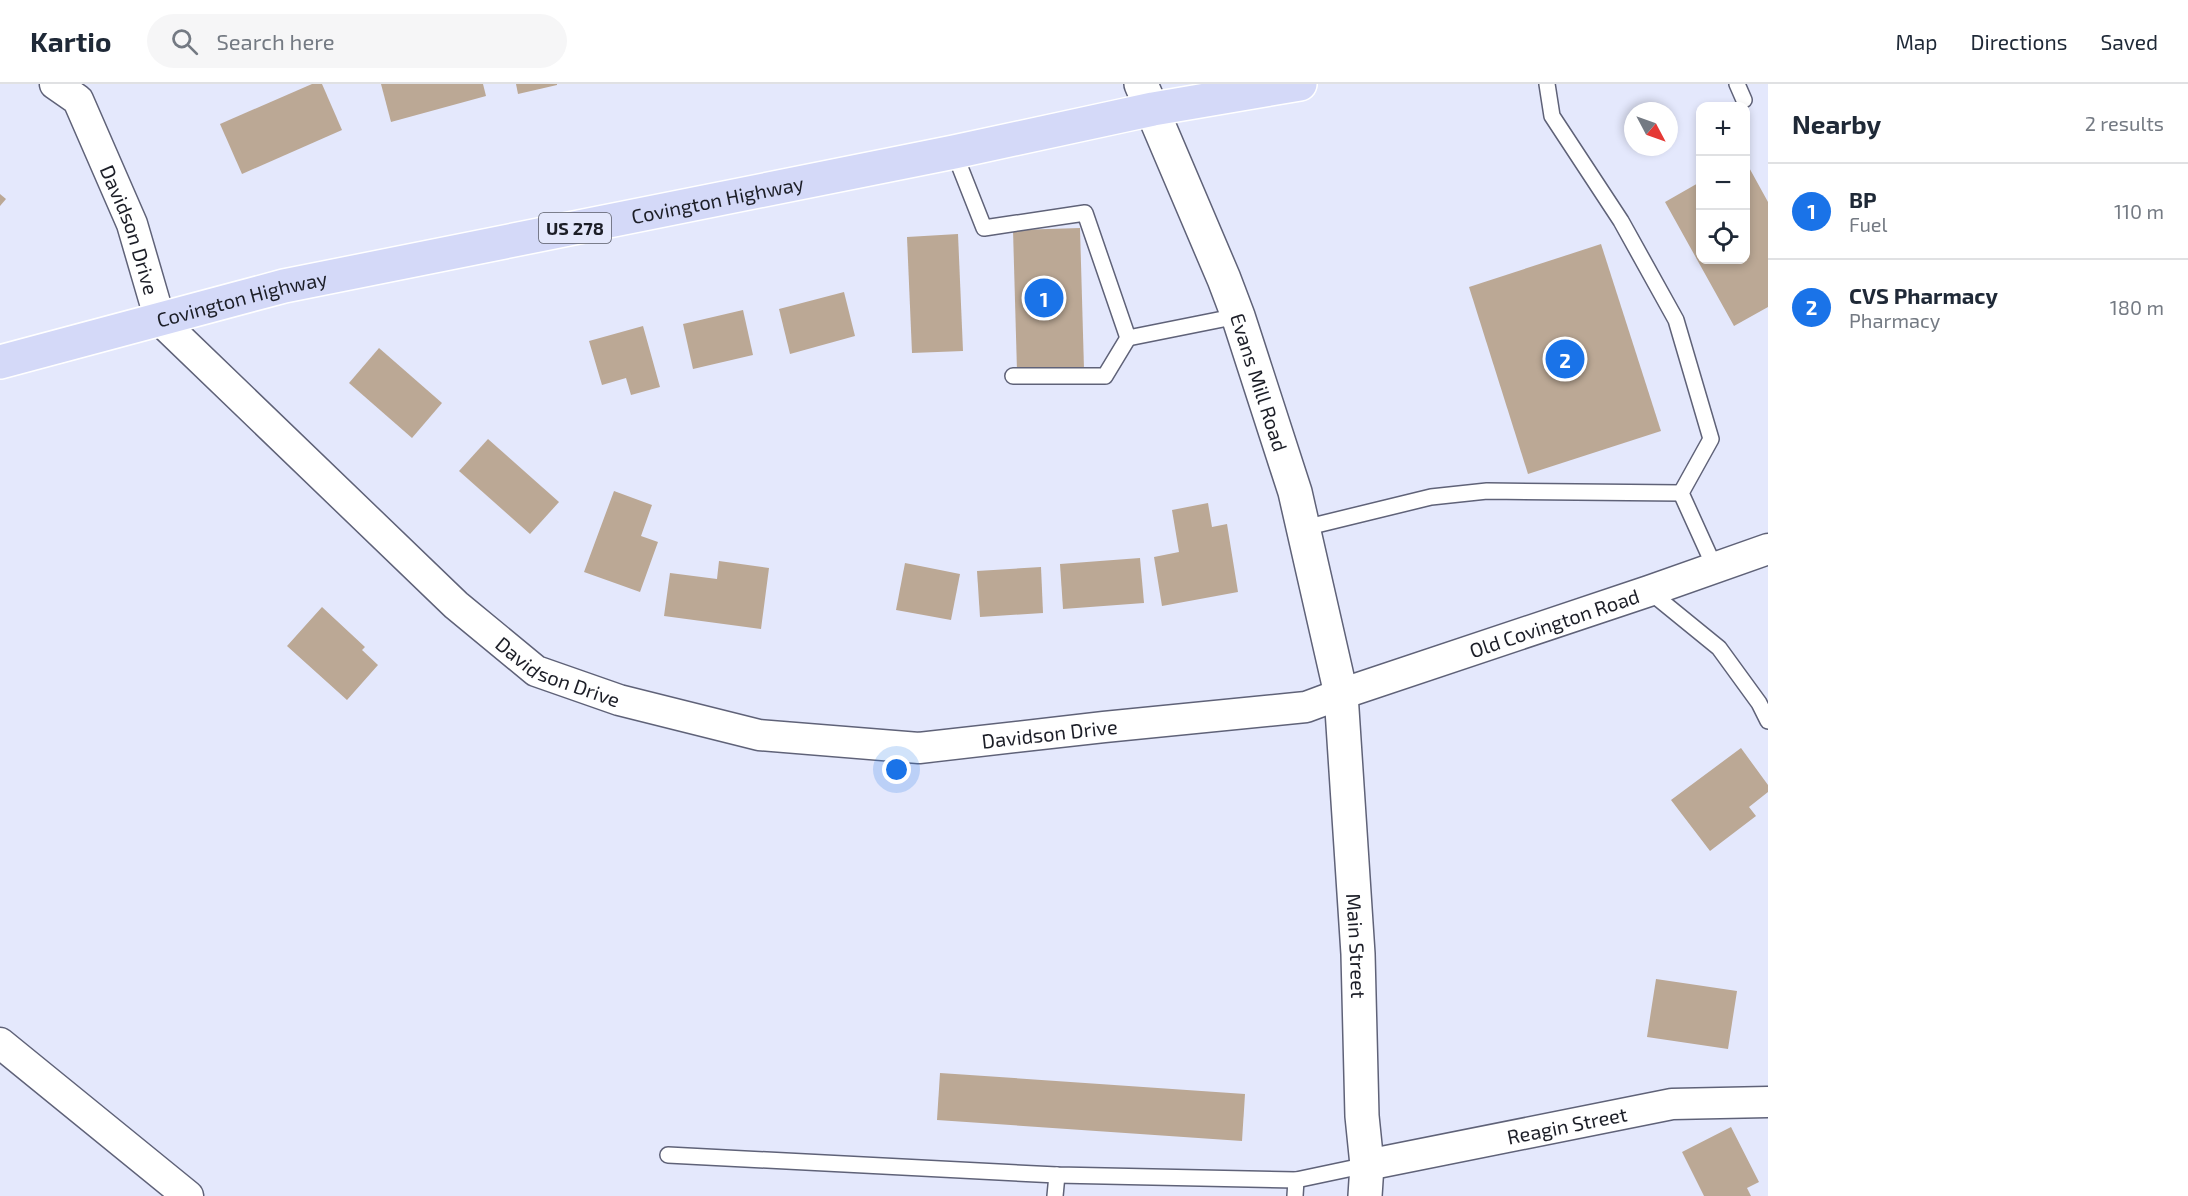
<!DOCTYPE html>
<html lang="en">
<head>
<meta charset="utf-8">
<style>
	:root { --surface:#fff; --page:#f6f6f7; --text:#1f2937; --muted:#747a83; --line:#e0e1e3; --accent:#1a73e8 }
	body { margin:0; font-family:"Exo 2",sans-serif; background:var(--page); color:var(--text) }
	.controls { position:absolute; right:18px; top:18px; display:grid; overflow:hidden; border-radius:12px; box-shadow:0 3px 9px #0003 }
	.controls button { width:54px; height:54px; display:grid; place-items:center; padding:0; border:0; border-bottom:2px solid var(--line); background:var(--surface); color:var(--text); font:30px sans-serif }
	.compass { position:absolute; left:1624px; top:18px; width:54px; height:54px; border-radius:50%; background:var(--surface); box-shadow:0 3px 9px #0003; rotate:131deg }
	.you { position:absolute; left:897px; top:686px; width:21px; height:21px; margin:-15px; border:4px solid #fff; border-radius:50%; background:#1a73e8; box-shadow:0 0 0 9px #1a73e833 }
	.badge { display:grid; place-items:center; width:39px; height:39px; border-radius:50%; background:var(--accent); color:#fff; font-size:20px; font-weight:700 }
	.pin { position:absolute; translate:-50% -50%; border:3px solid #fff; box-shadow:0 2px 6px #0006 }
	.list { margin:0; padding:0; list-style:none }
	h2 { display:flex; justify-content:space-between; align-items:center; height:78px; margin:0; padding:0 24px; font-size:26px }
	h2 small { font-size:20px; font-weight:400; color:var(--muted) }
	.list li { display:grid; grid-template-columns:39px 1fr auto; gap:18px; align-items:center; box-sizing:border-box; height:96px; padding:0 24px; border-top:2px solid var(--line) }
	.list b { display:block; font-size:22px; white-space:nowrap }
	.list p { margin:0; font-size:20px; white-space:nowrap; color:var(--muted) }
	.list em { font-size:20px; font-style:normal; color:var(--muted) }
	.icon { flex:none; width:33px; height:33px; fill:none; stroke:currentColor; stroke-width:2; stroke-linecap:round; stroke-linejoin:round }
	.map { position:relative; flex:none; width:1768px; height:1112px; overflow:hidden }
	header { display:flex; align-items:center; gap:36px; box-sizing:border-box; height:84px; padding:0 30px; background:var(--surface); border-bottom:2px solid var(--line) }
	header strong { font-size:28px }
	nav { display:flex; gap:33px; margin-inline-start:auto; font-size:21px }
	.search { width:420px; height:54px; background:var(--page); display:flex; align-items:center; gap:15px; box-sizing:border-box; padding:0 21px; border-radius:33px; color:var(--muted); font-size:22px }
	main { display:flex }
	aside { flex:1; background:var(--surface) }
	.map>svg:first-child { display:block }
	.building { fill:#bba895 }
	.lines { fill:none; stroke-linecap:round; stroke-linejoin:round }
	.lane-casing { stroke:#5f6278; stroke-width:18 }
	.street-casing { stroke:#5f6278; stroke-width:33 }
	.secondary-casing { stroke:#5f6278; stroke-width:36 }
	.primary-casing { stroke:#fff; stroke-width:36 }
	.lane { stroke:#fff; stroke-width:15 }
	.street { stroke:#fff; stroke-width:30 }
	.secondary { stroke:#fff; stroke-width:33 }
	.primary { stroke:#d4d9f8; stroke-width:33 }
	.labels { text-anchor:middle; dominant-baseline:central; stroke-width:6; stroke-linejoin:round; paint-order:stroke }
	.shield { fill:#e4e8fc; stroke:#585b67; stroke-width:1.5 }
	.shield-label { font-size:18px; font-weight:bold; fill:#1c1e27 }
	.street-label { font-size:20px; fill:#1c1e27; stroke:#e4e8fc }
</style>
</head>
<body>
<header>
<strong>Kartio</strong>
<div class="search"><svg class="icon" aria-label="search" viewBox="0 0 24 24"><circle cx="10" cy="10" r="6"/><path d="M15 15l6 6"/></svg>Search here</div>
<nav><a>Map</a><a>Directions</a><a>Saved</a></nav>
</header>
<main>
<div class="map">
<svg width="1768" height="1112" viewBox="0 0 1768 1112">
	<rect width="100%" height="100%" fill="#e4e8fc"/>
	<!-- building -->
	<g class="building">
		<polygon points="312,0 322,0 342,46 242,90 220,40"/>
		<polygon points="381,0 483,0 486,12 391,38"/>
		<polygon points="516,0 557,0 557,1 518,10"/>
		<polygon points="1746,78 1768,118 1768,223 1734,242 1665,118 1700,98 1700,176 1746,176"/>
		<polygon points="0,110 6,115 0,122"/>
		<polygon points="1080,144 1084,285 1017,287 1013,146"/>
		<polygon points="958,150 963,267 912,269 907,153"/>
		<polygon points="1601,160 1661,347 1528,390 1469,203"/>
		<polygon points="844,208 855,252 790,270 779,225"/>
		<polygon points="743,226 753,271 693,285 683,240"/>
		<polygon points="643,242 660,303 631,311 626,294 602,301 589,257"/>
		<polygon points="379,264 442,319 412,354 349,299"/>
		<polygon points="488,355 559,418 530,450 459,387"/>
		<polygon points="614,407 652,421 641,452 658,458 640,508 584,488"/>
		<polygon points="1208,419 1212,443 1227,440 1238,508 1162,522 1154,473 1179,468 1172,426"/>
		<polygon points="1140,474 1144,519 1063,525 1060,480"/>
		<polygon points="719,477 769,484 761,545 664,532 670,489 717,495"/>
		<polygon points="905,479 960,490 951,536 896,526"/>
		<polygon points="1041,483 1043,529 980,533 977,487"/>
		<polygon points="322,523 365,563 362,566 378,581 347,616 287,562"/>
		<polygon points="1741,664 1768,701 1768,708 1749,723 1756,732 1710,767 1671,716"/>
		<polygon points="1656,895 1737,907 1728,965 1647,953"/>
		<polygon points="940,989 1245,1010 1242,1057 937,1036"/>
		<polygon points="1731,1043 1759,1098 1747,1104 1751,1112 1704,1112 1682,1068"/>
	</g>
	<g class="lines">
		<defs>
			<g id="lane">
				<polyline points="1547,0 1552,32 1621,137 1676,236 1711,355 1681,409 1715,484"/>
				<polyline points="1737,0 1744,16"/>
				<polyline points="954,68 984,144 1085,129 1128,254 1238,232"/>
				<polyline points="1013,292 1105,292 1128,254"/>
				<polyline points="1304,444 1431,413 1487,407 1681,409"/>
				<polyline points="1649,507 1719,564 1759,619 1768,637"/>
				<polyline points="668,1071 1057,1091 1296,1096 1367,1081"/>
				<polyline points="1055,1112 1057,1091"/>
				<polyline points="1295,1112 1296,1096"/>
			</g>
			<g id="street">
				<path id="s1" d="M55,0L78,16L132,140L160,236L456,521L536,587L619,616L759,651L919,664L1104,643L1306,623L1341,610L1649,507L1768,465"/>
				<polyline points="0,959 188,1112"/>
				<path id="s2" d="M1367,1081L1672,1020L1768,1018"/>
			</g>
			<g id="secondary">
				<path id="s3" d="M1141,0L1224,195L1238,232L1295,408L1341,610L1358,870L1362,1032L1367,1081L1365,1112"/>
			</g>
			<g id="primary">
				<path id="s4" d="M0,278L284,202L954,68L1153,25L1300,0"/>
			</g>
		</defs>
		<!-- lane casing -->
		<use href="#lane" class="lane-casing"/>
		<!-- street casing -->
		<use href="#street" class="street-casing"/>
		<!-- secondary casing -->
		<use href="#secondary" class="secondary-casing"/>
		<!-- primary casing -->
		<use href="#primary" class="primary-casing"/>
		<!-- lane -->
		<use href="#lane" class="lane"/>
		<!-- street -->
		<use href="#street" class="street"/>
		<!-- secondary -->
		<use href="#secondary" class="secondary"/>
		<!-- primary -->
		<use href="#primary" class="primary"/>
	</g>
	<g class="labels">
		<!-- shield labels -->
		<rect class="shield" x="539" y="129" width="72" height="30" rx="4.5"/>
		<g class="shield-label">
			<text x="575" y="144">US 278</text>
		</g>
		<!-- street labels -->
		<g class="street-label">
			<text stroke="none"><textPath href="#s4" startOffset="736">Covington Highway</textPath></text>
			<text stroke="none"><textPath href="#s1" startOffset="168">Davidson Drive</textPath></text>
			<text stroke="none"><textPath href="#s4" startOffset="250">Covington Highway</textPath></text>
			<text stroke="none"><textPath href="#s3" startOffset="321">Evans Mill Road</textPath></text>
			<text stroke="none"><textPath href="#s1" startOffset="1822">Old Covington Road</textPath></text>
			<text stroke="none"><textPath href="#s1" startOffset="798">Davidson Drive</textPath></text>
			<text stroke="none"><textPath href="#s1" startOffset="1302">Davidson Drive</textPath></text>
			<text stroke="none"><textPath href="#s3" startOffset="896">Main Street</textPath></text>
			<text stroke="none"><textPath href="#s2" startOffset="204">Reagin Street</textPath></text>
		</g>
	</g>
</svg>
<div class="controls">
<button>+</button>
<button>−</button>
<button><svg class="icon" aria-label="locate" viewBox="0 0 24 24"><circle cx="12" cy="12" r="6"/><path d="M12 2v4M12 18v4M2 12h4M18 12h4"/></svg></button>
</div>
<svg class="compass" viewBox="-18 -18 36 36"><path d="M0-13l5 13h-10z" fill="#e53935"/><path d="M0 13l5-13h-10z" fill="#747a83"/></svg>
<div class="you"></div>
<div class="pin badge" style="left:1044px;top:214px">1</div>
<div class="pin badge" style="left:1565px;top:275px">2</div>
</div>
<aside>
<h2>Nearby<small>2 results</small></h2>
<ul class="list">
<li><span class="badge">1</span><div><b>BP</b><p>Fuel</p></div><em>110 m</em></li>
<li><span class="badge">2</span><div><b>CVS Pharmacy</b><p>Pharmacy</p></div><em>180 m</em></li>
</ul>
</aside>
</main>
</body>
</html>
